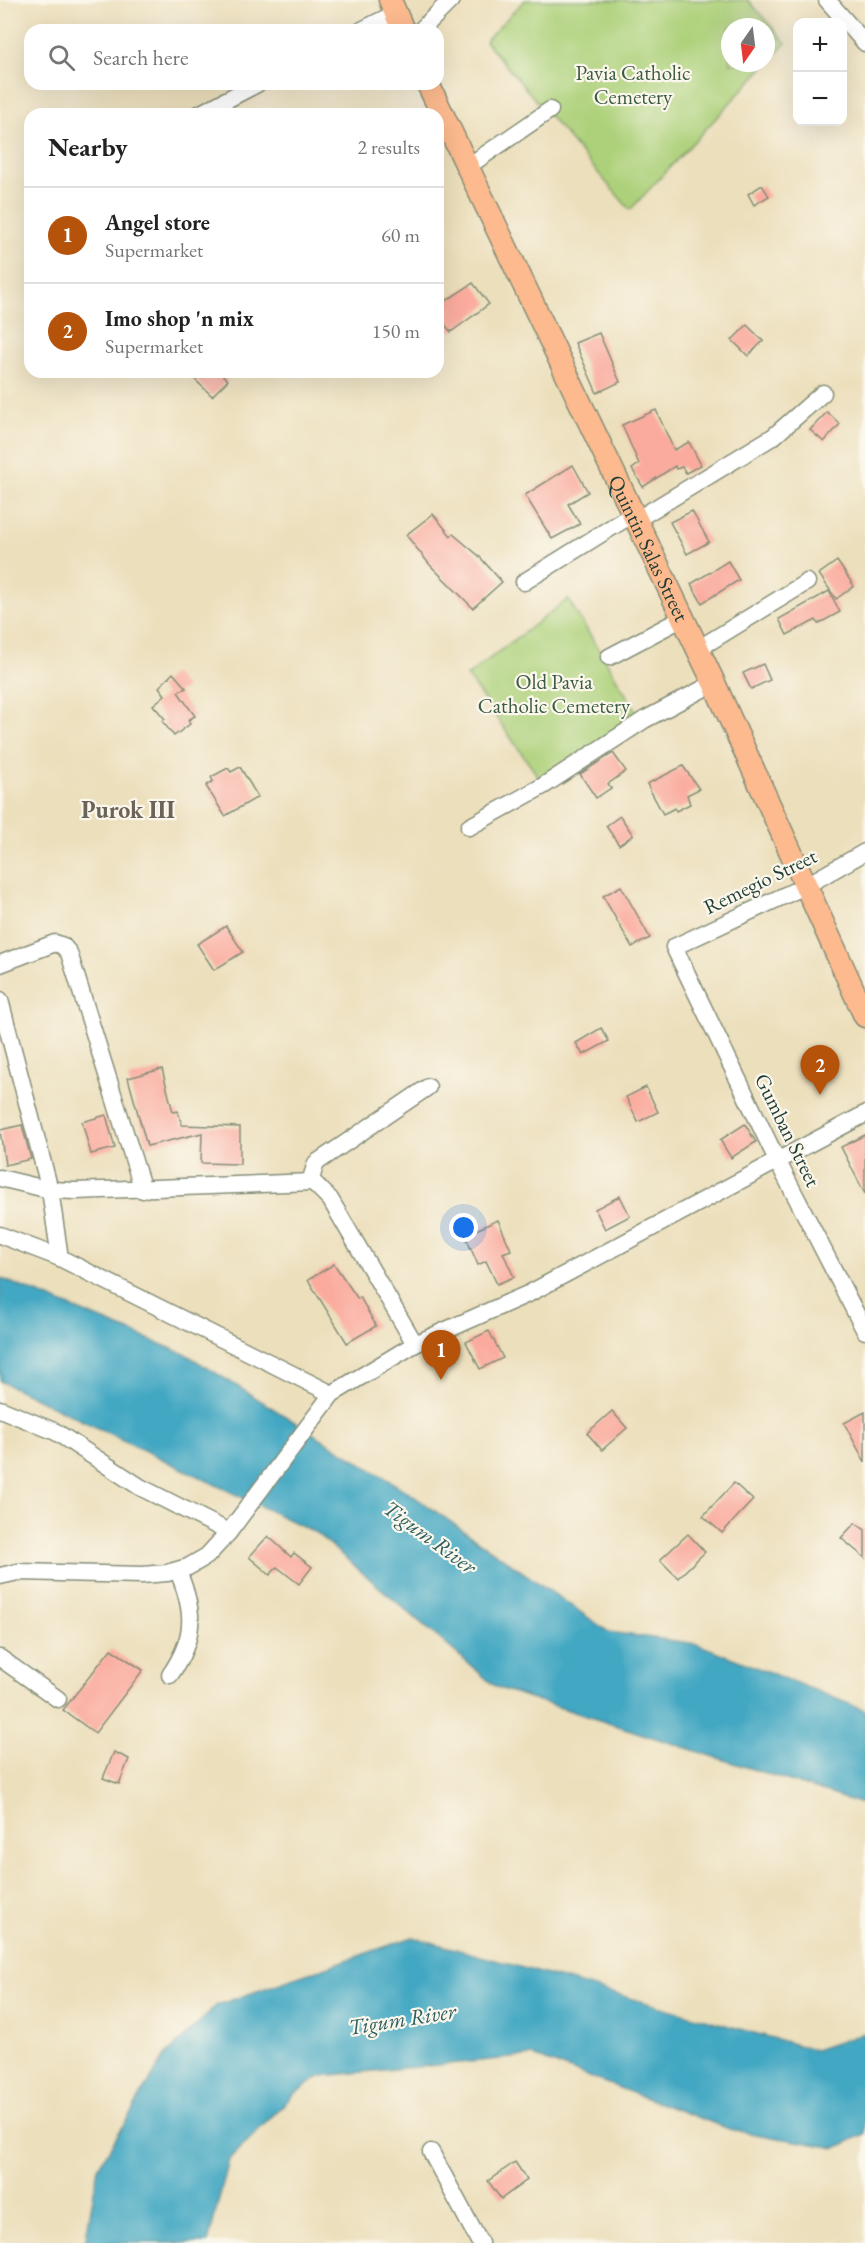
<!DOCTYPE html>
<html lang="en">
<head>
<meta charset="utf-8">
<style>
	:root { --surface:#fff; --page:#f2f2f2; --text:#222; --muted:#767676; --line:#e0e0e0; --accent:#b45309 }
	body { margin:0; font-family:"EB Garamond",serif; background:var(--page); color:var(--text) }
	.controls { position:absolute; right:18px; top:18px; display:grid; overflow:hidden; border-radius:12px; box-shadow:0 6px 24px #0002 }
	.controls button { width:54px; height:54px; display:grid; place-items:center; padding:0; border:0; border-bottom:2px solid var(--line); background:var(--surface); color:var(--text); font:30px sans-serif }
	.compass { position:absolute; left:721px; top:18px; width:54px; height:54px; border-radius:50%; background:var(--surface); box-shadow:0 6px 24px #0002; rotate:194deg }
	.you { position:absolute; left:464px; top:1228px; width:21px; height:21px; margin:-15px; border:4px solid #fff; border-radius:50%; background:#1a73e8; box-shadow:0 0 0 9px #1a73e833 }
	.badge { display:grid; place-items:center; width:39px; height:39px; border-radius:50%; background:var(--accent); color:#fff; font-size:20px; font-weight:700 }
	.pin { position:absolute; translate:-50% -50px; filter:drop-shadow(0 2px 3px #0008) }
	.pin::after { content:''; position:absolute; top:32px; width:21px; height:18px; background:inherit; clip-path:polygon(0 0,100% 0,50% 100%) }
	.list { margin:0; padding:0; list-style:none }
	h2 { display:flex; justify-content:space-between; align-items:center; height:78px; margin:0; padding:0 24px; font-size:26px }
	h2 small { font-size:20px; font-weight:400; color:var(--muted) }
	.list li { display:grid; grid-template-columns:39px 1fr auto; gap:18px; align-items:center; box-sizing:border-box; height:96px; padding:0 24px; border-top:2px solid var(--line) }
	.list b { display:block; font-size:22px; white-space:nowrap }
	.list p { margin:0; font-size:20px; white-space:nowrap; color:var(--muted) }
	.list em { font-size:20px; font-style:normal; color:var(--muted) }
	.icon { flex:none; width:33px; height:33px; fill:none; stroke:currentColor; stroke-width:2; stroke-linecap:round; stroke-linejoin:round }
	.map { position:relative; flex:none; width:865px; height:2243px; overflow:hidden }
	.search { position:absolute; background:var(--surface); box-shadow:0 6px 24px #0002; left:24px; top:24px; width:420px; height:66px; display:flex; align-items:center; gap:15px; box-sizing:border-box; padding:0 21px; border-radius:18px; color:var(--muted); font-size:22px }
	.panel { position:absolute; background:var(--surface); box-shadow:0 6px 24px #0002; left:24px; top:108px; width:420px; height:270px; border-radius:18px }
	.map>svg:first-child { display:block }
	.green { fill:#add17a; stroke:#668757; stroke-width:1.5; fill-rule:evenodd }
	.water { fill:#42a7c2; stroke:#30727b; stroke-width:1.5 }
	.building { fill:#faab9e }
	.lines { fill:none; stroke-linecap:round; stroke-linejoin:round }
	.minor-casing { stroke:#868e78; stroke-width:19 }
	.major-casing { stroke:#868e78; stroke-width:25 }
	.minor { stroke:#fff; stroke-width:16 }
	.major { stroke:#fcba8e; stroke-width:22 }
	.labels { text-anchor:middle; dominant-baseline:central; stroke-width:4.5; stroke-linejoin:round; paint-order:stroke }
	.park-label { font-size:21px; fill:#3b5b42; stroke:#fbf7ec }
	.street-label { font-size:21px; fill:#1f3d34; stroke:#fbf7ec }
	.water-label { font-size:22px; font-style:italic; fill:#2a5d5f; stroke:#fbf7ec }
	.quarter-label { font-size:24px; font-weight:bold; fill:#6c6459; stroke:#fbf7ec }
</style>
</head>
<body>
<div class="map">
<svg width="865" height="2243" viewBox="0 0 865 2243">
	<rect width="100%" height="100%" fill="#fbf7ec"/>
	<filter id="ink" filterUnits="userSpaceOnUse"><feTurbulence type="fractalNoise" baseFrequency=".0167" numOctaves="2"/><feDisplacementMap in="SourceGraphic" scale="12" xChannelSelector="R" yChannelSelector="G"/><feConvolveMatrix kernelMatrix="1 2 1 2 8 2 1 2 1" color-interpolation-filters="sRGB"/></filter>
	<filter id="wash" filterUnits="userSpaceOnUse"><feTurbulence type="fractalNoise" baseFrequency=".008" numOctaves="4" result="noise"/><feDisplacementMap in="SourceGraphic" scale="24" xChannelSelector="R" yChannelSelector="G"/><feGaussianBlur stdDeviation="1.35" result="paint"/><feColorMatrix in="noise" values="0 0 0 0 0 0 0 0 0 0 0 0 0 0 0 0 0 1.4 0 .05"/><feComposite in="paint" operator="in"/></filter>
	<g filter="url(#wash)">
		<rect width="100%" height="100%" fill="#ecdfbc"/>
		<!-- green -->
		<g class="green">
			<path d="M525,0H748L786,43L630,210L485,41ZM730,27H766V63H730Z"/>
			<polygon points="568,599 641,719 542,782 467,676"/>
		</g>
		<!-- water -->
		<g class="water">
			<polygon points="0,1278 187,1355 409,1493 609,1632 697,1644 865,1710 865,1805 496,1687 316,1533 0,1381"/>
			<polygon points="413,1937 815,2050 865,2033 865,2134 836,2148 732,2130 533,2056 321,2076 294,2094 229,2160 208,2243 85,2243 98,2168 164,2057 217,2005"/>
		</g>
		<g id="blocks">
			<!-- building -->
			<g class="building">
				<polygon points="762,185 769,196 754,205 748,194"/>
				<polygon points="473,283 489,304 451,332 438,316 438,306"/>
				<polygon points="747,325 763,341 748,356 732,340"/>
				<polygon points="599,333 620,382 597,393 575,343"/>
				<polygon points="187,372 219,372 228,380 212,396"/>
				<polygon points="656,410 674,450 689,442 701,465 686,473 682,467 676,469 675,466 643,487 632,469 639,464 622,425"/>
				<polygon points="827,412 840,424 824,442 810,430"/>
				<polygon points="573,465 588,492 568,504 580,524 552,539 525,495"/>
				<polygon points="692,511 709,542 687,554 670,522"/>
				<polygon points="433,514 451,536 453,534 479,556 502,582 473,608 430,565 406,535"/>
				<polygon points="728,561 739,580 702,603 691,584"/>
				<polygon points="837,561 854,586 836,599 819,574"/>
				<polygon points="829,591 840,612 818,624 816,620 787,635 779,619"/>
				<polygon points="763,664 770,680 751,689 743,673"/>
				<polygon points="173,673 186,688 178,692 195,716 188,720 190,724 174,736 162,721 165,719 153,705 165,695 159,687"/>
				<polygon points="613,753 626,771 608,784 611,788 596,798 580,774"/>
				<polygon points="683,766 699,789 687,795 690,804 676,811 675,808 663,814 647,784"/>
				<polygon points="240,767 258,797 225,816 206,786 213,781 211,777 228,768 231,772"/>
				<polygon points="620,816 633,835 619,845 606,826"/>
				<polygon points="621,886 650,938 632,947 603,896"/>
				<polygon points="226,926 243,952 214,970 197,944"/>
				<polygon points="601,1028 609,1041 583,1055 576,1043"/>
				<polygon points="162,1069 173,1112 178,1111 182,1125 240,1127 240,1164 201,1163 202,1133 147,1146 128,1078"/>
				<polygon points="646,1087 658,1112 638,1122 626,1097"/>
				<polygon points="106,1115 115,1148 91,1154 82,1122"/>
				<polygon points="745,1124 756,1142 731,1158 720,1140"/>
				<polygon points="22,1125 31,1159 5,1165 0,1130"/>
				<polygon points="865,1135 865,1194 841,1147"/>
				<polygon points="620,1196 630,1216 605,1229 595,1209"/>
				<polygon points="498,1220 511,1250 503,1253 514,1277 497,1284 486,1261 478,1265 465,1235"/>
				<polygon points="334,1264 358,1299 360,1297 376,1326 347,1343 308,1280"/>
				<polygon points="489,1331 503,1358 480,1369 466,1342"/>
				<polygon points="612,1411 627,1428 602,1450 587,1433"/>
				<polygon points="865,1412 865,1462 844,1423"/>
				<polygon points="734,1483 753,1500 722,1533 703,1516"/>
				<polygon points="855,1523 865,1530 865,1558 841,1538"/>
				<polygon points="688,1534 705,1552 678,1578 660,1560"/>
				<polygon points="268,1536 291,1557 294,1553 312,1567 299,1584 277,1567 270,1575 249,1557"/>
				<polygon points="111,1649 143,1670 95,1733 63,1710"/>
				<polygon points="114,1752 129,1759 119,1784 103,1778"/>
				<polygon points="515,2162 527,2180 501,2199 488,2181"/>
			</g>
		</g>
	</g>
	<g filter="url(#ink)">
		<use href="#blocks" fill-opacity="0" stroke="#868e78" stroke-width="1.5"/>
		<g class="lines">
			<defs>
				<g id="minor">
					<polyline points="827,0 865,43"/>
					<polyline points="362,30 396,13"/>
					<polyline points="421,30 451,0"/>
					<polyline points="199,114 257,84"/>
					<polyline points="467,167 550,110"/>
					<polyline points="636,520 774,436 823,393"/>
					<polyline points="524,582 633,514"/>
					<polyline points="698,649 807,582"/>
					<polyline points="609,657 683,618"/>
					<polyline points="469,827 543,786 644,720 714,683"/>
					<polyline points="865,852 807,885 674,947 778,1162 865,1331"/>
					<polyline points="0,964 55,943 63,946 69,953 143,1190"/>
					<polyline points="0,1000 50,1190 60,1258"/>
					<polyline points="0,1178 50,1190 75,1191 313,1182 330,1199 415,1344"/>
					<polyline points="310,1182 316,1163 428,1087"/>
					<polyline points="0,1235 60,1258 332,1394"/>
					<polyline points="0,1409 56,1432 140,1487 229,1532"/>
					<polyline points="0,1576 18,1572 142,1575 167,1573 188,1567 207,1556 229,1532 332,1394 415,1344 530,1293 865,1114"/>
					<polyline points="0,1658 58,1699"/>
					<path d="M170,1675C196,1637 195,1612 178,1571"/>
					<polyline points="431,2152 480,2243"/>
				</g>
				<g id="major">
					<polyline points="390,0 403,30"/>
					<path id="s1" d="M428,84L714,683L865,1016"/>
				</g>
			</defs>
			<!-- minor casing -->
			<use href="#minor" class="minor-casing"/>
			<!-- major casing -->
			<use href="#major" class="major-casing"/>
			<!-- minor -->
			<use href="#minor" class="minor"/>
			<!-- major -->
			<use href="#major" class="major"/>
		</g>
	</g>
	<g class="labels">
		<!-- park labels -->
		<g class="park-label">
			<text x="633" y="72">Pavia Catholic<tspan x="633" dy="24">Cemetery</tspan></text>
			<text x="554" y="681">Old Pavia<tspan x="554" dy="24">Catholic Cemetery</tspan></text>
		</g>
		<!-- street labels -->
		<g class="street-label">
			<text stroke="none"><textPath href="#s1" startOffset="514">Quintin Salas Street</textPath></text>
			<text transform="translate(760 881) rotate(-26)">Remegio Street</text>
			<text transform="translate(788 1130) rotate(64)">Gumban Street</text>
		</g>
		<!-- water labels -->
		<g class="water-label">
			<text transform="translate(430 1537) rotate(36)">Tigum River</text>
			<text transform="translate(402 2019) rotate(-9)">Tigum River</text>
		</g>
		<!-- quarter labels -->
		<g class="quarter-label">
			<text x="128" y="809">Purok III</text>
		</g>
	</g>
</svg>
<div class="controls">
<button>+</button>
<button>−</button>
</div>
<svg class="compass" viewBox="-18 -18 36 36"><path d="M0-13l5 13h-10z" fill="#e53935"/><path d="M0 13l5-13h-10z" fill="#767676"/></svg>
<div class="you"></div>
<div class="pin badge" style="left:441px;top:1380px">1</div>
<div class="pin badge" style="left:820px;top:1095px">2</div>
<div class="search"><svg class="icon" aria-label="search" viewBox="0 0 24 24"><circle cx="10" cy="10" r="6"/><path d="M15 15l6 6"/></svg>Search here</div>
<section class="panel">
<h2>Nearby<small>2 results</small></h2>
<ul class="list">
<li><span class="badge">1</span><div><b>Angel store</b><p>Supermarket</p></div><em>60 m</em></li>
<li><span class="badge">2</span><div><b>Imo shop 'n mix</b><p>Supermarket</p></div><em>150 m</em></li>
</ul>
</section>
</div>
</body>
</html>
